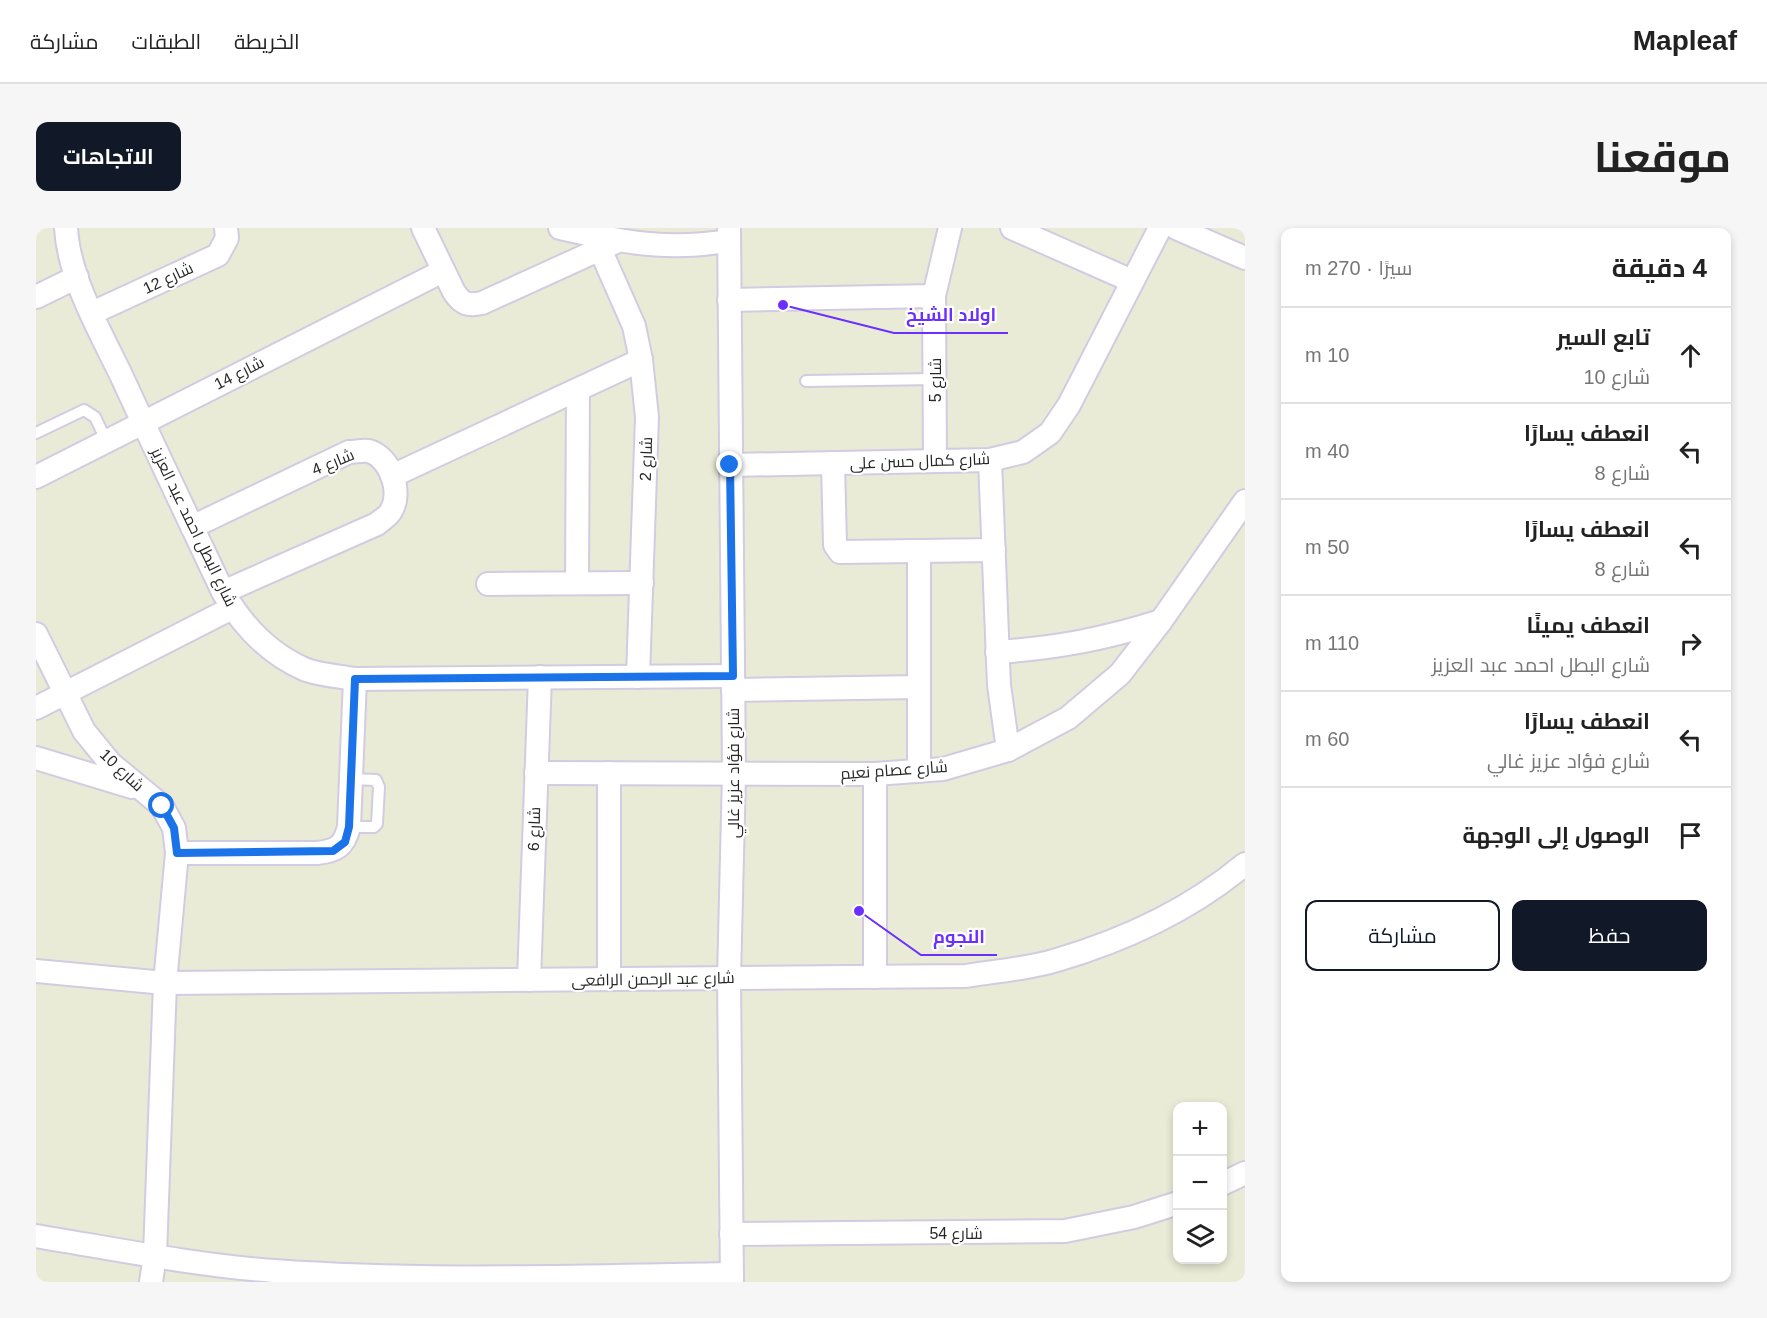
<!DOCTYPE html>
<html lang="ar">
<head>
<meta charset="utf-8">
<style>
	:root { --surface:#fff; --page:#f6f6f6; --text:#222; --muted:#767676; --line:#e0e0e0; --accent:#111827 }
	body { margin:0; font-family:Helvetica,Cairo,sans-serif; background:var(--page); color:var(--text); direction:rtl }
	.controls { position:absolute; right:18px; bottom:18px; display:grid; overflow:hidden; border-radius:12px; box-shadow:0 3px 9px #0003 }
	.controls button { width:54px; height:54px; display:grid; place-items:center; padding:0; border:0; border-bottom:2px solid var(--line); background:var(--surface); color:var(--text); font:30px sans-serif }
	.stop { position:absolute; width:18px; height:18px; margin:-14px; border:4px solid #1a73e8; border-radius:50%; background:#fff }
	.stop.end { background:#1a73e8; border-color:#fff; box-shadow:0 2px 6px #0008 }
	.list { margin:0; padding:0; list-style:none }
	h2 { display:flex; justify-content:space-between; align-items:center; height:78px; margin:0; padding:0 24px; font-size:26px }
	h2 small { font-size:20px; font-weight:400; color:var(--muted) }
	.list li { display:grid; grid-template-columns:39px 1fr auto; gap:18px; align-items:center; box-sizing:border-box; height:96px; padding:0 24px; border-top:2px solid var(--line) }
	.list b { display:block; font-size:22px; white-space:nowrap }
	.list p { margin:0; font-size:20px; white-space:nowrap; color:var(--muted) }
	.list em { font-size:20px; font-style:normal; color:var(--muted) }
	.actions { display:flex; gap:12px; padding:18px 24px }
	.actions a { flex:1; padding:14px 0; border:2px solid var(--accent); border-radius:12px; text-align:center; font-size:21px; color:var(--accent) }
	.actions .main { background:var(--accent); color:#fff }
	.icon { flex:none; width:33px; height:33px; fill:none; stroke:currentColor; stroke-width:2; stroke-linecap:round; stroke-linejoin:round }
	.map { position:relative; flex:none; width:1209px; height:1054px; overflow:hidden; direction:ltr; border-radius:12px }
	header { display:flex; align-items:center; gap:36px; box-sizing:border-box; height:84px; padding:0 30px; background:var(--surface); border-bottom:2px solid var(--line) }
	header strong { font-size:28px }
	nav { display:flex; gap:33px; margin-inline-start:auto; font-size:21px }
	.intro { display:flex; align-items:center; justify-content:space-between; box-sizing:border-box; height:144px; padding:0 36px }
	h1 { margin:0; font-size:42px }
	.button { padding:15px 27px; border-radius:12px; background:var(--accent); color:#fff; font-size:21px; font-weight:700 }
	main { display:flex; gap:36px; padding:0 36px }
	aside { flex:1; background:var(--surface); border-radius:12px; box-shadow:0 3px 9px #0003 }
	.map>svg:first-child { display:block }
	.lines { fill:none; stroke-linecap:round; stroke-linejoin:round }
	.service-casing { stroke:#d2cbe2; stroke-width:14 }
	.minor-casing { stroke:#d2cbe2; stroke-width:26 }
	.service { stroke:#fff; stroke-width:10 }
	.minor { stroke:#fff; stroke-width:22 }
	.route { stroke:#1a73e8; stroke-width:8 }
	.labels { text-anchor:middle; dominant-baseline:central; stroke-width:4.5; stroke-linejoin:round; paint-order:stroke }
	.street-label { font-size:16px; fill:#272727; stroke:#fff }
	.leader { fill:none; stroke:#6b2fff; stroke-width:2 }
	.callout-dot { fill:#6b2fff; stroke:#fff; stroke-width:2 }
	.callout-label { font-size:18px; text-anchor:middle; font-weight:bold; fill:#6b2fff; stroke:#fff; stroke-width:4.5; stroke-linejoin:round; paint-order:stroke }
</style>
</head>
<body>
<header>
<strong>Mapleaf</strong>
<nav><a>الخريطة</a><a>الطبقات</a><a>مشاركة</a></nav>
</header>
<div class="intro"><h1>موقعنا</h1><a class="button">الاتجاهات</a></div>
<main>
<aside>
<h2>4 دقيقة<small>سيرًا · 270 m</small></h2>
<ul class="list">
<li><svg class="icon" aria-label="ahead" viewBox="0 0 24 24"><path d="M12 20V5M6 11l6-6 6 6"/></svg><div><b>تابع السير</b><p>شارع 10</p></div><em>10 m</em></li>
<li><svg class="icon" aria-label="left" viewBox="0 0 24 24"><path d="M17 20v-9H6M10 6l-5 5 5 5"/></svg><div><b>انعطف يسارًا</b><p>شارع 8</p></div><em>40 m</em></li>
<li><svg class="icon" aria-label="left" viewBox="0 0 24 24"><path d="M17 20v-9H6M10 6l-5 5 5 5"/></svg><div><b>انعطف يسارًا</b><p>شارع 8</p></div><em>50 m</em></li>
<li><svg class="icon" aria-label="right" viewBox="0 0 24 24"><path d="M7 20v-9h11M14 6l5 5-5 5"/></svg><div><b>انعطف يمينًا</b><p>شارع البطل احمد عبد العزيز</p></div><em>110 m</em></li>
<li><svg class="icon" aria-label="left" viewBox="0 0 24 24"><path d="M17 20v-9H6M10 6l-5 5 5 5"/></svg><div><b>انعطف يسارًا</b><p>شارع فؤاد عزيز غالي</p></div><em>60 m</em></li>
<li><svg class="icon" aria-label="arrive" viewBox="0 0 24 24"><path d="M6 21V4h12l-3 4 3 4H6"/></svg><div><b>الوصول إلى الوجهة</b></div></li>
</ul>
<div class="actions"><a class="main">حفظ</a><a>مشاركة</a></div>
</aside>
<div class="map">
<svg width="1209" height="1054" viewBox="0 0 1209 1054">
	<rect width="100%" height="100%" fill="#eaebd6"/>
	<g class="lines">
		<defs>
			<g id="service">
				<polyline points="770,153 899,151"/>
				<polyline points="0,205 48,182 59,189 70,212"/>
				<polyline points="313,599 338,599 341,596 343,559 340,552 315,551"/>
			</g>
			<g id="minor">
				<path d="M30,0C33,51 64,103 86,149C119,221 153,292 187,364C206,397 232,425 268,441C282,447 303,448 319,451L697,448"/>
				<path d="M387,0L418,64C426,76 432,78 446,75L582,13"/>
				<path d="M524,0C586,14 628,23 692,13"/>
				<polyline points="693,0 698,546 693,750 696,1054"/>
				<polyline points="976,0 1096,53"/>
				<polyline points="1140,0 1209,30"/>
				<polyline points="564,21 598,98 605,132 611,189 602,449"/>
				<polyline points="0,69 41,49"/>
				<polyline points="693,72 898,68"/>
				<polyline points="56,85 182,27 191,10 190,0"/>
				<polyline points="954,232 963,457 972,522"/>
				<polyline points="899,233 898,68 914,0"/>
				<polyline points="797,235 799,317 804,324 958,322"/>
				<polyline points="694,237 954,232 987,224 1014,205 1033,177 1124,0"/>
				<polyline points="356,248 605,132"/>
				<polyline points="0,249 407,43"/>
				<path d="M156,299L313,224C319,224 327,222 333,223C354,229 367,264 355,283C353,288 345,292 341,296L187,364"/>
				<polyline points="883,324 883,543"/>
				<polyline points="541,355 542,162"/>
				<polyline points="452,356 606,355"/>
				<polyline points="0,406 48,503 74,535 126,578 138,600 141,625 129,755 119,1027 115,1054"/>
				<path d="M961,424C1021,420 1068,411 1125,393"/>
				<polyline points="697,462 883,459"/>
				<polyline points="0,480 196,380"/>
				<polyline points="0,530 96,559"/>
				<polyline points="500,545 839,546 907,541 972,522 1032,490 1084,446 1125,393 1209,273"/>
				<polyline points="573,545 573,751"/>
				<path d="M141,625H281C301,623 308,618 313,599L319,451"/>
				<path d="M0,743L129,755L930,748C960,743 992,741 1021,732C1089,712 1155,681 1209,636"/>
				<polyline points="839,749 839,546"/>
				<polyline points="493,752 504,449"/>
				<polyline points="1186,956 1209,945"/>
				<polyline points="695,1006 1029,1003 1098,989 1142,975"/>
				<path d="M0,1008C79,1021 158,1037 238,1043C390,1054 543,1048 696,1046"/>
			</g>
		</defs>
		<!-- service casing -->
		<use href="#service" class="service-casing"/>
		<!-- minor casing -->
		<use href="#minor" class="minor-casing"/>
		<!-- service -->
		<use href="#service" class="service"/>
		<!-- minor -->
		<use href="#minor" class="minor"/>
	</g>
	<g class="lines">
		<!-- route -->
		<polyline class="route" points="126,578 138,600 141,625 297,623 309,614 313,599 319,451 697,448 694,237"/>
	</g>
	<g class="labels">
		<!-- street labels -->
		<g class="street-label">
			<text transform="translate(132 50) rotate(-25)">شارع 12</text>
			<text transform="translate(203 145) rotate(-27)">شارع 14</text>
			<text transform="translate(899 152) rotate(-90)">شارع 5</text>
			<text transform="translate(610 231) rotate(-88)">شارع 2</text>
			<text transform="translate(884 233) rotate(-2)">شارع كمال حسن على</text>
			<text transform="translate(297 234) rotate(-22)">شارع 4</text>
			<text transform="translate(158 299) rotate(64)">شارع البطل احمد عبد العزيز</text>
			<text transform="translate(86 542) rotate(43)">شارع 10</text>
			<text transform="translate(858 542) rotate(-4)">شارع عصام نعيم</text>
			<text transform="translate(697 545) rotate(-90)">شارع فؤاد عزيز غالي</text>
			<text transform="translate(498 601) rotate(-88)">شارع 6</text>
			<text transform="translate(617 751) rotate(-1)">شارع عبد الرحمن الرافعى</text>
			<text x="920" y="1005">شارع 54</text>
		</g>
	</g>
	<!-- callouts -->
	<path class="leader" d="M747 77L858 105H972M823 683L885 727H961"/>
	<g class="callout-dot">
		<circle cx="747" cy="77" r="6"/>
		<circle cx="823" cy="683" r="6"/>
	</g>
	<g class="callout-label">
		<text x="915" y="93">اولاد الشيخ</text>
		<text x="923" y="715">النجوم</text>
	</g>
</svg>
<div class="controls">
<button>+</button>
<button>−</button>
<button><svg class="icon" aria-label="layers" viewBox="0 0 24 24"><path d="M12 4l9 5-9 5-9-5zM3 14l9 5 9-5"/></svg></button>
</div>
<div class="stop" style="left:126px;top:578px"></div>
<div class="stop end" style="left:694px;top:237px"></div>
</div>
</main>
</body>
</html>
